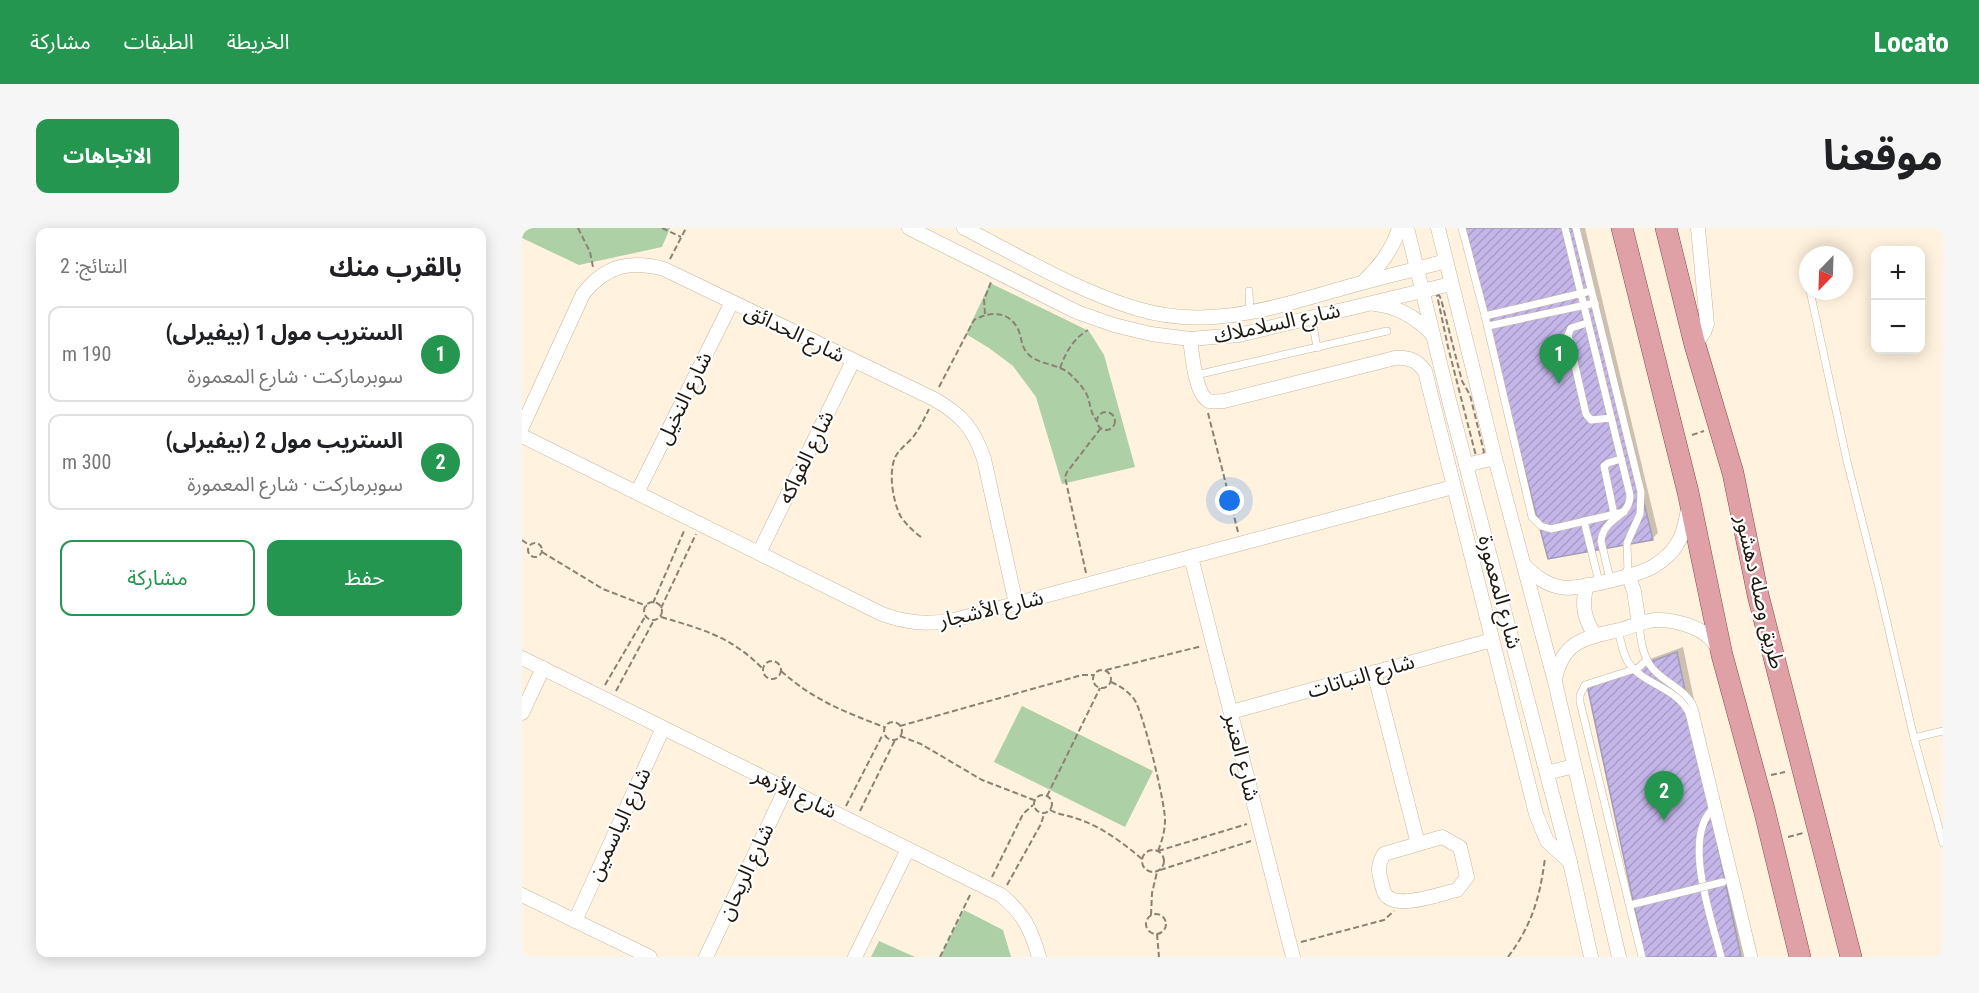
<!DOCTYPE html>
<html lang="ar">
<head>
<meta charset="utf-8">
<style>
	:root { --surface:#fff; --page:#f6f6f6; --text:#202124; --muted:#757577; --line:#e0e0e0; --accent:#259650 }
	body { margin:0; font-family:"Roboto Condensed","Noto Sans Arabic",sans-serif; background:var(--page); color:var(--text); direction:rtl }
	.controls { position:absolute; right:18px; top:18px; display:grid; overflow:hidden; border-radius:12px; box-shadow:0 3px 15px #0003 }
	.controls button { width:54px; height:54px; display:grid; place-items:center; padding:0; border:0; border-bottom:2px solid var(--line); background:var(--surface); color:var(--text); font:30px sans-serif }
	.compass { position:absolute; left:1277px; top:18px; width:54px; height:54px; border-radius:50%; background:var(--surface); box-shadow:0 3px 15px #0003; rotate:203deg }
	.you { position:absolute; left:708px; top:273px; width:21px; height:21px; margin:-15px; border:4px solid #fff; border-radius:50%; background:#1a73e8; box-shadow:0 0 0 9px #1a73e833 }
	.badge { display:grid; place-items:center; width:39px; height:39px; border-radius:50%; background:var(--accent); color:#fff; font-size:20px; font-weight:700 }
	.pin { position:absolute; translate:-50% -50px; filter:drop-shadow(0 2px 3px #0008) }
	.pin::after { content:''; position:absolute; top:32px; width:21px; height:18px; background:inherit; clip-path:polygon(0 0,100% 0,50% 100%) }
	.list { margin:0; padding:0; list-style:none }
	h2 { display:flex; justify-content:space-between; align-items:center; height:78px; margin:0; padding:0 24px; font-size:26px }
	h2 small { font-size:20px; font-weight:400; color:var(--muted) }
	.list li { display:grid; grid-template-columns:39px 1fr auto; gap:18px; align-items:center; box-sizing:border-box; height:96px; margin:0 12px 12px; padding:0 12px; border:2px solid var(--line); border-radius:12px }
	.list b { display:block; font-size:22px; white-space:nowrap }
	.list p { margin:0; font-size:20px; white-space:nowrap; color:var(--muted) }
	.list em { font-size:20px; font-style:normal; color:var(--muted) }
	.actions { display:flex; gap:12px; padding:18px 24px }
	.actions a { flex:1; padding:14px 0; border:2px solid var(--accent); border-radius:12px; text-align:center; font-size:21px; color:var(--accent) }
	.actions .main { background:var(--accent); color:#fff }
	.map { position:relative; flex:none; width:1421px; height:729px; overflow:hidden; direction:ltr; border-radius:12px }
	header { display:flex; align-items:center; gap:36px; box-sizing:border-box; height:84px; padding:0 30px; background:var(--accent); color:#fff }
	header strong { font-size:28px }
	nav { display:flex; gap:33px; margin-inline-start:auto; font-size:21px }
	.intro { display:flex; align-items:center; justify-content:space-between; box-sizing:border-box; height:144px; padding:0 36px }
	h1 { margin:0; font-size:42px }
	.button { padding:15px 27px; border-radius:12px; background:var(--accent); color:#fff; font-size:21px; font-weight:700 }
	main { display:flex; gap:36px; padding:0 36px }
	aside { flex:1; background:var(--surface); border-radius:12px; box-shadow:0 3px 15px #0003 }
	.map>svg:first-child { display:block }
	.park { fill:#aed0a7 }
	.shadow { fill:#0003 }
	.building { fill:url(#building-hatch); stroke:#a29cb6; stroke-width:1.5 }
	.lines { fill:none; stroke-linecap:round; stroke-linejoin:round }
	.service-casing { stroke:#c6b79e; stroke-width:8 }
	.minor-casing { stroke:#c6b79e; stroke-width:15 }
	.primary-casing { stroke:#8e484b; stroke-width:22 }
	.path { stroke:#8c8274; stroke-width:2; stroke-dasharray:6 3; stroke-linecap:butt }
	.service { stroke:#fff; stroke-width:7 }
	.minor { stroke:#fff; stroke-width:14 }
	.primary { stroke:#dfa1a6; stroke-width:21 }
	.service-bridge-casing { stroke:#c6b79e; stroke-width:8; stroke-linecap:butt }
	.service-bridge { stroke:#fff; stroke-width:7 }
	.labels { text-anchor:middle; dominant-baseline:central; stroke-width:4.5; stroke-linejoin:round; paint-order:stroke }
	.street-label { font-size:21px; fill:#1e180f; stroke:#fff }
</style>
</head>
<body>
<header>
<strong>Locato</strong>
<nav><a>الخريطة</a><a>الطبقات</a><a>مشاركة</a></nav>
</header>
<div class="intro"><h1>موقعنا</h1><a class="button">الاتجاهات</a></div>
<main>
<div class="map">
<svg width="1421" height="729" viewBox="0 0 1421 729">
	<defs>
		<pattern id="building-hatch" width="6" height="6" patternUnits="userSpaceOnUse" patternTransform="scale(1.5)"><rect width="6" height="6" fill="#c4b6e9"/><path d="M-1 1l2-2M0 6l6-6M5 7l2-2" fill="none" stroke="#a89cc7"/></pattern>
	</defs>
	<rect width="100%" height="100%" fill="#fff2de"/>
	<!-- park -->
	<g class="park">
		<polygon points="0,0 148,0 140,19 57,37 0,10"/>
		<polygon points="468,55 567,103 582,127 613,239 540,256 514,169 491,138 467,120 444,106"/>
		<polygon points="500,478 631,543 603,599 472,534"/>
		<polygon points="442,682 481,702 489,729 418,729"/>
		<polygon points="357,713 393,729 349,729"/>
	</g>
	<!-- shadow -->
	<g class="shadow">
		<polygon points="940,0 1063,0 1136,305 1130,311"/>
		<polygon points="1161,419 1226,729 1124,729 1073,451"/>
	</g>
	<!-- building -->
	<g class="building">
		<polygon points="939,0 1056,0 1131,312 1026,331"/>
		<polygon points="1155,424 1219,729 1123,729 1065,457"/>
	</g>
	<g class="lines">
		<defs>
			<g id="service">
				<polyline points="940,0 963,88 1010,289 1019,298 1029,301 1102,284"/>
				<path d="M1043,0L1108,267C1108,291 1082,288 1079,313L1088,351"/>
				<polyline points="1054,0 1119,264 1118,286 1105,315 1106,346"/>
				<polyline points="1285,51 1286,55"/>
				<polyline points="727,63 728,86"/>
				<polyline points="1288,63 1325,233 1357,360 1392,510 1421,615"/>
				<polyline points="963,88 1069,63"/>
				<polyline points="790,90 795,120"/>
				<polyline points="1065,95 1049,100 1046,107 1064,186 1069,192 1089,190"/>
				<polyline points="966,98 1073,75"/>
				<polyline points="674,147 865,103"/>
				<polyline points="1092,286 1082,238 1086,235 1099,231"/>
				<polyline points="1062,293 1077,354"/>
				<path d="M1117,396C1119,412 1120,428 1131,441C1144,456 1164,461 1172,480L1232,729"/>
				<path d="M1096,402C1099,413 1100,424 1106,434C1121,457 1155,459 1167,485L1226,729"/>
				<polyline points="1392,510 1421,503"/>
				<path d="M1192,580C1159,608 1190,692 1199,729"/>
				<polyline points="1108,677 1169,662"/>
				<polyline points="1120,729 1058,474 1058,467 1063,457 1116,440 1125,432"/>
			</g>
			<g id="minor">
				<polyline points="387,0 555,84 592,97 629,106 668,111 717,107 929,56"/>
				<path d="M442,0C499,29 555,63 616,81C687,102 750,80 818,61C853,51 888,43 924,33"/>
				<polyline points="885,0 927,172 1048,634 1069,729"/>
				<polyline points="916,0 973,230 1033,454 1097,729"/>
				<path d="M842,53C858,38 871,21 877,0"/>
				<path d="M852,76C876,78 895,90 911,107"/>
				<path d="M668,111C670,125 673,167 687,173C691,174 697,173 702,173L873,130C887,129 894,132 903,143L1014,586L1025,613L1048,634"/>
				<polyline points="1173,117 1182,104 1185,96 1176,0"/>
				<path d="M0,199L61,66C84,37 108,32 142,41L412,171C440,187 452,201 462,231L494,376"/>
				<path d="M0,208L360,386C385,395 405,397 432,392L931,259"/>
				<polyline points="944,237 973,230"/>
				<polyline points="115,265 210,74"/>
				<polyline points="237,325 331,133"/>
				<polyline points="669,329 771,729"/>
				<path d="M1003,338C1013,348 1023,356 1038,359C1054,363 1117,347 1132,338C1140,333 1150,325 1155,316C1162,306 1164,292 1166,281"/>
				<polyline points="1106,346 1112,363 1117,396"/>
				<path d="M1065,357C1059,376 1062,391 1073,407"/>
				<path d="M0,430L479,667C502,686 509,701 517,729"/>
				<polyline points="852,444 896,616"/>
				<path d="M1033,451C1041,412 1064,410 1097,402C1109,399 1121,393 1133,392C1150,391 1177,398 1189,411C1192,414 1195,419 1197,422"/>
				<polyline points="709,484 970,412"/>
				<polyline points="0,485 21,440"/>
				<polyline points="1025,545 1052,538"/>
				<path d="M920,609L938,619L945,649L935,662C920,665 874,683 863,666C861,663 860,657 859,653C856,642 856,636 862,626Z"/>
				<polyline points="0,667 128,729"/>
				<polyline points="53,693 141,500"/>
				<polyline points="184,729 264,560"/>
				<polyline points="333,729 386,621"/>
			</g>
			<g id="primary">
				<polyline points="1100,0 1166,264 1200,427 1242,581 1278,729"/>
				<polyline points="1144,0 1173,117 1211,245 1236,367 1329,729"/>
			</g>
		</defs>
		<!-- service casing -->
		<use href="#service" class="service-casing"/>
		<!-- minor casing -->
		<use href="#minor" class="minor-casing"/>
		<!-- primary casing -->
		<use href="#primary" class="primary-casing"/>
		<!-- path -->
		<g class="path">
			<polyline points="56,0 68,24 71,39"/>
			<polyline points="140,0 159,9"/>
			<polyline points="148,31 164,0"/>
			<polygon points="915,67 917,67 919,71 940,153 948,167 962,224 959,230 954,228 926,119"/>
			<polyline points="463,86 462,72 469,54"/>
			<path d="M538,140C544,124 551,111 566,102"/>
			<path d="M417,159L452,92C468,83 487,83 496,101C500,110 499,119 506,126C517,137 535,135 548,146C554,152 561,159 565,167C569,177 568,185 575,193"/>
			<circle cx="584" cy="193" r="9"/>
			<polyline points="686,185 716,304"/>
			<polyline points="1170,207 1182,203"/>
			<path d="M399,309C391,303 385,297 379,289C371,275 365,241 375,226C379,220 386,215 391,209C398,200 402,191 407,181"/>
			<polyline points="0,312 7,317"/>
			<circle cx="13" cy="322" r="7"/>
			<polyline points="20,324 81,361 125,378"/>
			<polyline points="564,345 543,249 545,244 579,200"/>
			<circle cx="131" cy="383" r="9"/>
			<polyline points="131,375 162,303"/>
			<polyline points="139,380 174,306"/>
			<path d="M139,389C180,401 210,409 241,441"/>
			<circle cx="250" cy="442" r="9"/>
			<circle cx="580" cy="451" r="9"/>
			<polyline points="584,442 680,418"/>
			<path d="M259,443C293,473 321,483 362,499"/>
			<path d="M589,454C598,458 606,463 612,471C621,483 643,574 643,592C643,603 640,613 636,623"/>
			<polyline points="83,457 124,387"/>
			<polyline points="94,463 132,392"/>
			<circle cx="371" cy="503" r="9"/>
			<polyline points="378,498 560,447 572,447"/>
			<polyline points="378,508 399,516 460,552 512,572"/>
			<polyline points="1249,547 1263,544"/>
			<circle cx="521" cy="576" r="9"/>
			<polyline points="525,568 578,460"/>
			<polyline points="324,578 361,506"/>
			<path d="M528,582C537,587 546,587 556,591C580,599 601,615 620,631"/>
			<polyline points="338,583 373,512"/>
			<polyline points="1266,609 1281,605"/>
			<circle cx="631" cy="633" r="11"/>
			<polyline points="636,623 725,596"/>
			<polyline points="638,642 729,613"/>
			<polyline points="470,649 501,586 511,577"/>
			<polyline points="485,657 519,596 522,586"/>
			<circle cx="634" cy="696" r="10"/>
			<polyline points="629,687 630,665 635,644"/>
			<polyline points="635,706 637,729"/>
			<polyline points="779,714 862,692 872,683"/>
			<polyline points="418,729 448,667"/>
			<path d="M986,729C1010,697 1018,669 1023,630"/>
		</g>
		<!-- service -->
		<use href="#service" class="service"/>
		<!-- minor -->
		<use href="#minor" class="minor"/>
		<!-- primary -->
		<use href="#primary" class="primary"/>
		<defs>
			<polyline id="service-bridge" points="1169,662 1201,654"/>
		</defs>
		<!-- service-bridge casing -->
		<use href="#service-bridge" class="service-bridge-casing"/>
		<!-- service-bridge -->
		<use href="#service-bridge" class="service-bridge"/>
	</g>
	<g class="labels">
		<!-- street labels -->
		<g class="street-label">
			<text transform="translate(755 95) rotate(-12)">شارع السلاملاك</text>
			<text transform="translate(273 105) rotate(26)">شارع الحدائق</text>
			<text transform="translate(162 170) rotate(-64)">شارع النخيل</text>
			<text transform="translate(284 229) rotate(-64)">شارع الفواكه</text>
			<text transform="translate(978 364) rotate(75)">شارع المعمورة</text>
			<text transform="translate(1238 364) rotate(77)">طريق وصله دهشور</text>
			<text transform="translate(469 381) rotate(-13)">شارع الأشجار</text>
			<text transform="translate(839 448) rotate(-16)">شارع النباتات</text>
			<text transform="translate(720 529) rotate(76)">شارع العنبر</text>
			<text transform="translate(273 565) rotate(26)">شارع الأزهر</text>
			<text transform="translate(97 596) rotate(-65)">شارع الياسمين</text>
			<text transform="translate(224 644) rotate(-65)">شارع الريحان</text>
		</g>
	</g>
</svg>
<div class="controls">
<button>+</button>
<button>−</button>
</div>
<svg class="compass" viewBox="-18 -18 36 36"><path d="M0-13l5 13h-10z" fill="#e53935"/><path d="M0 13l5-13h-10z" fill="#757577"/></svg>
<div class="you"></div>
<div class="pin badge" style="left:1037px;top:156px">1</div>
<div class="pin badge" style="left:1142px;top:593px">2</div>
</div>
<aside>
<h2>بالقرب منك<small>النتائج: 2</small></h2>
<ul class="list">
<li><span class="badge">1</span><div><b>الستريب مول 1 (بيفيرلى)</b><p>سوبرماركت · شارع المعمورة</p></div><em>190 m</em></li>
<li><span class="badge">2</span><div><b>الستريب مول 2 (بيفيرلى)</b><p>سوبرماركت · شارع المعمورة</p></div><em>300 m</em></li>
</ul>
<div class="actions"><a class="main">حفظ</a><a>مشاركة</a></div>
</aside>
</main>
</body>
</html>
